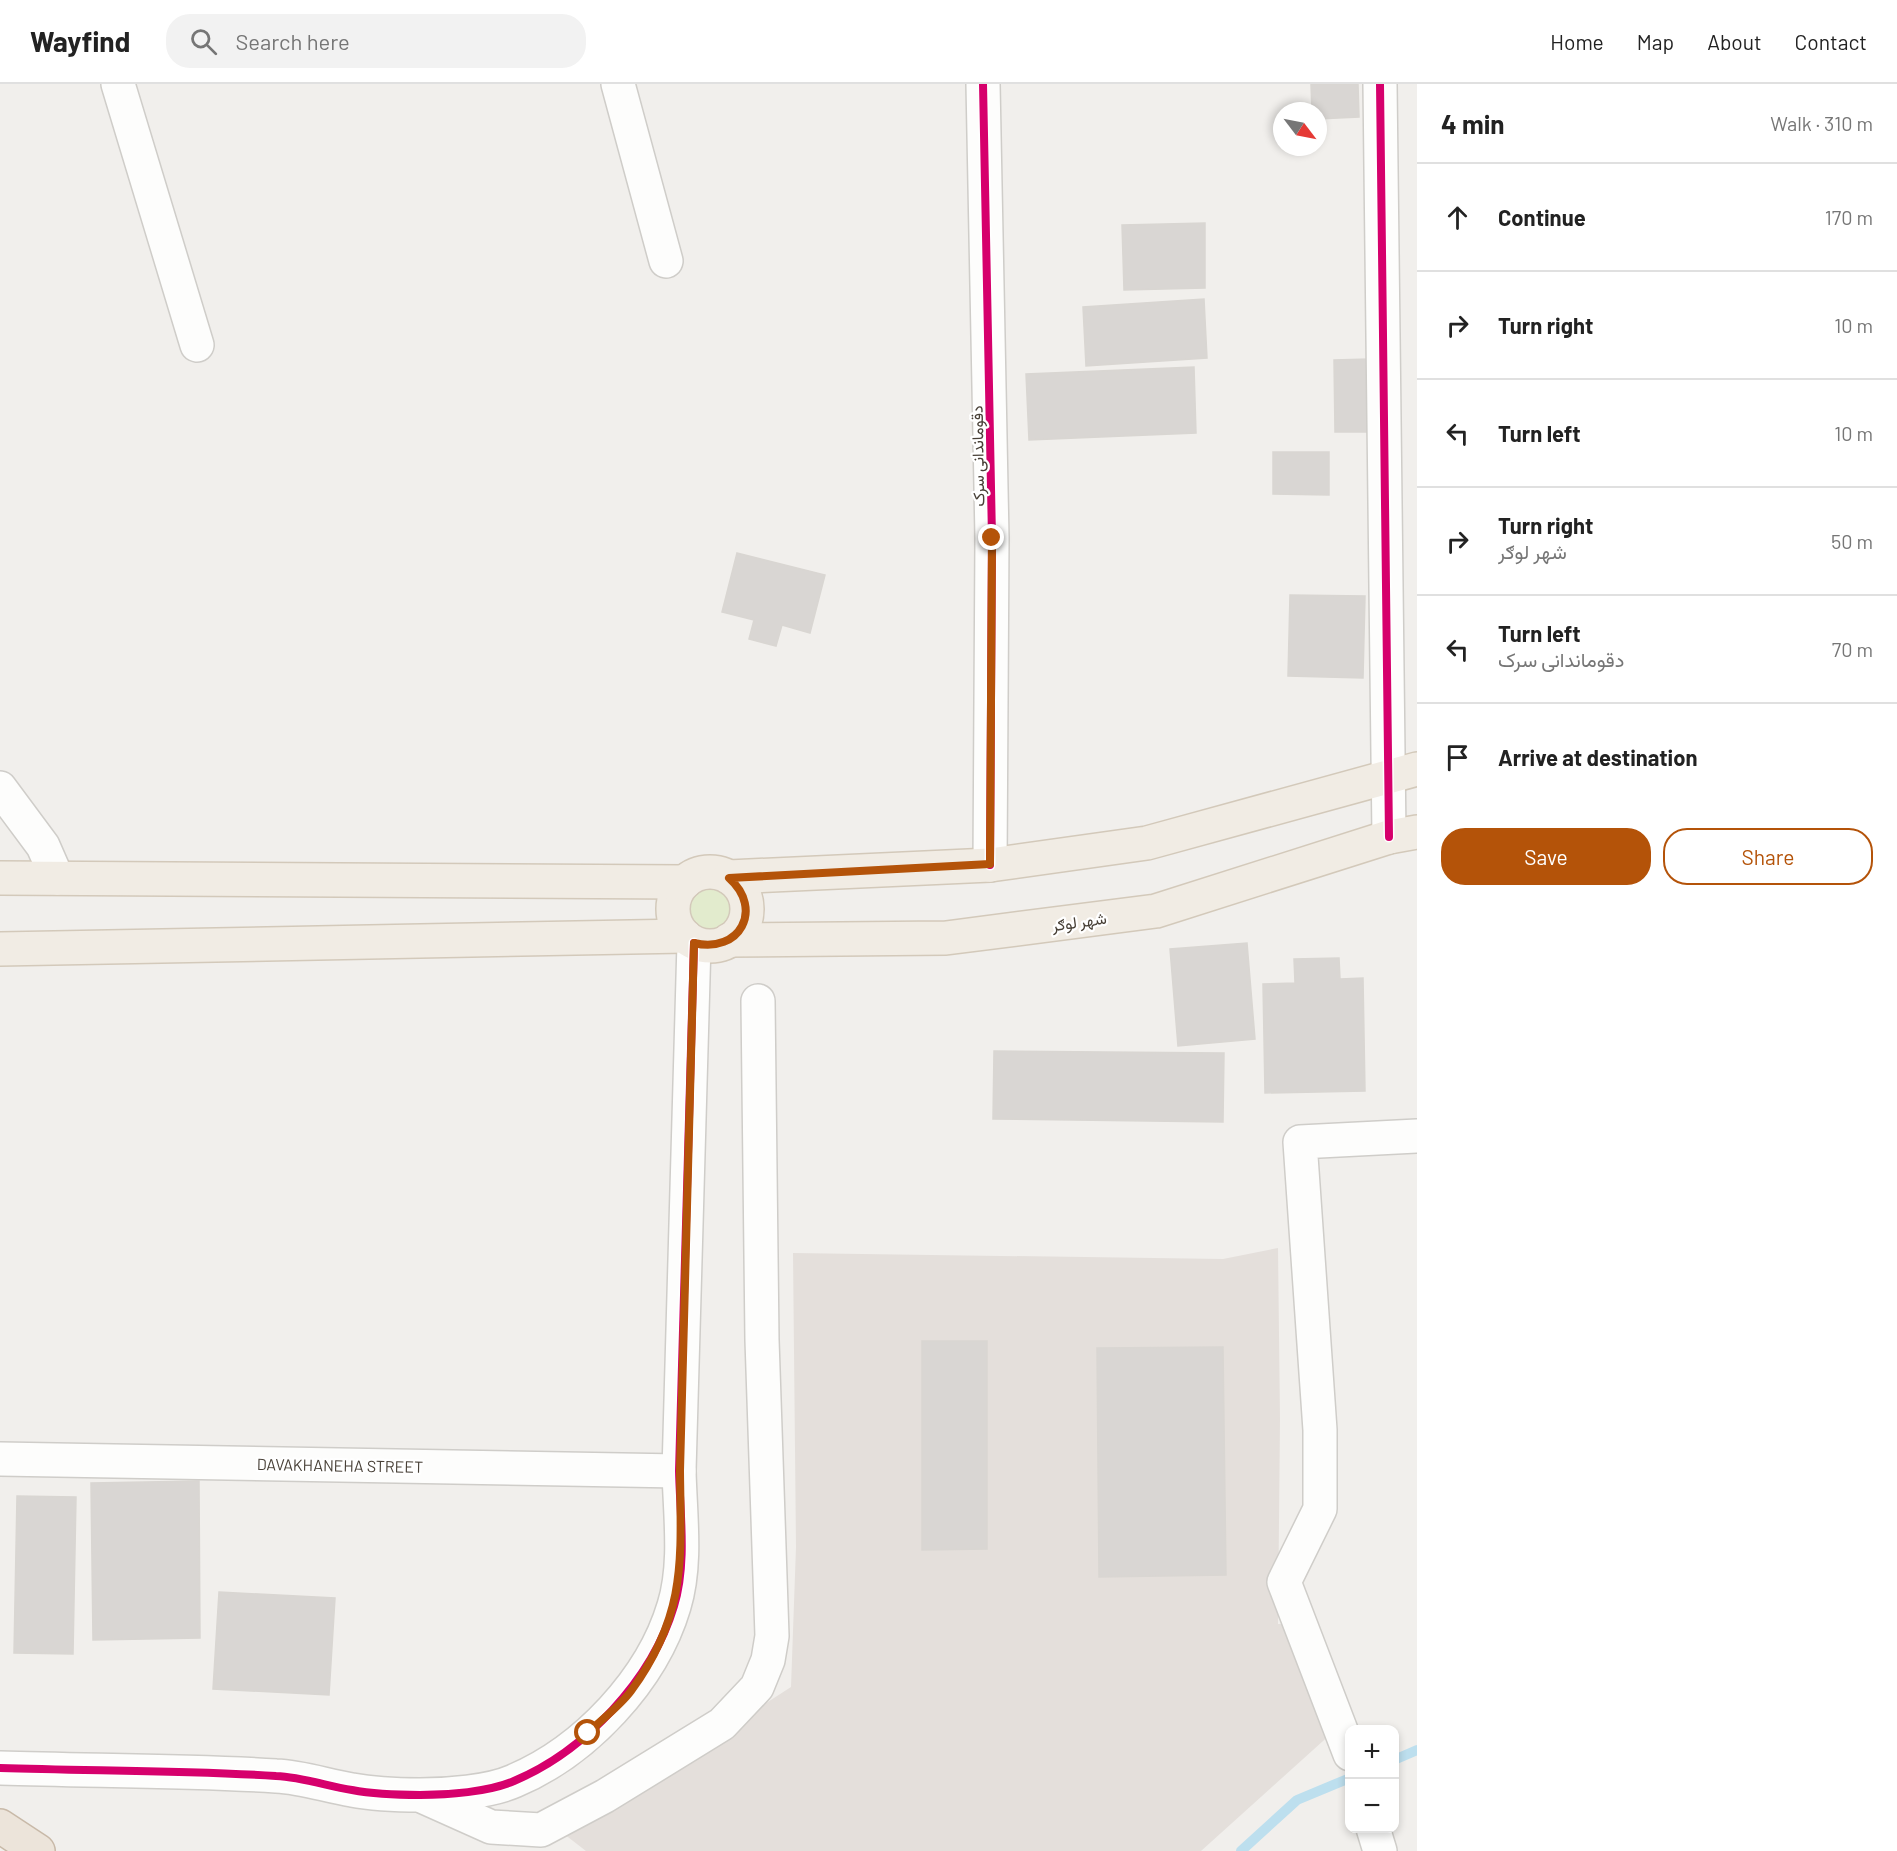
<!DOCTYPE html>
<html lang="en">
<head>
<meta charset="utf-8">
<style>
	:root { --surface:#fff; --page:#f2f2f2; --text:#222; --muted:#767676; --line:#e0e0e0; --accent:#b45309 }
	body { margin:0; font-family:Barlow,Vazirmatn,sans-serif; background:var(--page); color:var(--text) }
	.controls { position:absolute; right:18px; bottom:18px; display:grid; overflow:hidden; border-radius:12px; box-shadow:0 3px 9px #0003 }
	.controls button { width:54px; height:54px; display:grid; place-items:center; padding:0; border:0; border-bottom:2px solid var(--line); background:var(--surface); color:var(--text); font:30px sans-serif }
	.compass { position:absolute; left:1273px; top:18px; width:54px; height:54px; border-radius:50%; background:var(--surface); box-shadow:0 3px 9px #0003; rotate:122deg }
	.stop { position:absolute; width:18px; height:18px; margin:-14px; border:4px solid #b45309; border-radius:50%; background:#fff }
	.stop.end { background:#b45309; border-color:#fff; box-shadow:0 2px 6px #0008 }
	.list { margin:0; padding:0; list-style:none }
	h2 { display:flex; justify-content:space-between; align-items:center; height:78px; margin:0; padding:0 24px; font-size:26px }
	h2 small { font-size:20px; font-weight:400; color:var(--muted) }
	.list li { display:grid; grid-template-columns:39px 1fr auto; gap:18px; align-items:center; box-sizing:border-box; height:108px; padding:0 24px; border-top:2px solid var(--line) }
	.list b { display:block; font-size:22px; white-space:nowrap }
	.list p { margin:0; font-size:20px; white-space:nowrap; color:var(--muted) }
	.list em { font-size:20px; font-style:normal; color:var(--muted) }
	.actions { display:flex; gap:12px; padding:18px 24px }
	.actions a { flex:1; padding:14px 0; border:2px solid var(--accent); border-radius:24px; text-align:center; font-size:21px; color:var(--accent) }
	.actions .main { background:var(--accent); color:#fff }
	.icon { flex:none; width:33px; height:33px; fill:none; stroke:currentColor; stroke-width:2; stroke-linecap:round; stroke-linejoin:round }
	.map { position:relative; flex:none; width:1417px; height:1767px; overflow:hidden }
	header { display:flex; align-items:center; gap:36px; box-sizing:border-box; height:84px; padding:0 30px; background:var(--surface); border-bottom:2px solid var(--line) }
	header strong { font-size:28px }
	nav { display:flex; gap:33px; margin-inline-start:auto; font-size:21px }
	.search { width:420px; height:54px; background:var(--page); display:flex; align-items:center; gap:15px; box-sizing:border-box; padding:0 21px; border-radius:24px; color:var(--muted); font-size:22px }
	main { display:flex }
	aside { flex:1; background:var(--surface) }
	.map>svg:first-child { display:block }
	.industrial { fill:#e4dfdb }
	.green { fill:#e2ebcd }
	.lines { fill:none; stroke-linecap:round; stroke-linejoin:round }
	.stream { stroke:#bddfee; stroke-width:10 }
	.building { fill:#d9d6d3; stroke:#d9d6d2; stroke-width:1.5 }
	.minor-casing { stroke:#cfcdc9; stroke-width:36 }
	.major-casing { stroke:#d3c9ba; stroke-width:36 }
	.highway-casing { stroke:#c8b9a8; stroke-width:36 }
	.minor { stroke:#fdfdfc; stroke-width:33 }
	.major { stroke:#f1ece4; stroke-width:33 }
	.highway { stroke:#ece4da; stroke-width:33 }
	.cycleway-casing { stroke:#fff; stroke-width:11 }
	.cycleway { stroke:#d6006c; stroke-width:8 }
	.route { stroke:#b45309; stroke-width:8 }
	.labels { text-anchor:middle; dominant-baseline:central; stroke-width:4.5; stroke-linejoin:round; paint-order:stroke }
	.street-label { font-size:16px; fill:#484037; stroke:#fff }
</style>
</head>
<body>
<header>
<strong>Wayfind</strong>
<div class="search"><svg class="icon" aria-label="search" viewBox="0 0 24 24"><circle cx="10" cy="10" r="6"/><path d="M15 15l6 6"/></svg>Search here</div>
<nav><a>Home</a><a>Map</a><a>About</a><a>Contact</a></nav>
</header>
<main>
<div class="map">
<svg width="1417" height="1767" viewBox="0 0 1417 1767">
	<rect width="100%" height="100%" fill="#f1efec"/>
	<!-- industrial -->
	<polygon class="industrial" points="1278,1164 1280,1335 1278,1540 1291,1540 1333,1648 1201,1767 586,1767 564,1750 791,1603 796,1463 793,1169 1223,1175"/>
	<!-- green -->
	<circle class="green" cx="709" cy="826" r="21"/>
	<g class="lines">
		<!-- stream -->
		<g class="stream">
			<polyline points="1394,1676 1417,1666"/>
			<polyline points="1241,1767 1297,1716 1350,1694"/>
		</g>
	</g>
	<!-- building -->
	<g class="building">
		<polygon points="1311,0 1358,0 1359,33 1318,35 1318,27 1312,27"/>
		<polygon points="1205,139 1205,204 1124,206 1122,141"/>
		<polygon points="1204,215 1207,274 1086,282 1083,223"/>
		<polygon points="1369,275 1370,348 1335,348 1334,276"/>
		<polygon points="1194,283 1196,349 1029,356 1026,290"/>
		<polygon points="1273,368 1329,368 1329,411 1273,410"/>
		<polygon points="737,469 825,491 810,549 782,541 776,562 749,555 754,536 722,528"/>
		<polygon points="1290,511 1365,512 1363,594 1288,592"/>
		<polygon points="1247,859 1255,955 1178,962 1170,865"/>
		<polygon points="1339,874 1340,895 1363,894 1365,1007 1265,1009 1263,900 1295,899 1294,875"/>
		<polygon points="994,967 1224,969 1223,1038 993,1035"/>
		<polygon points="922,1257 987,1257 987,1465 922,1466"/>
		<polygon points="1223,1263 1226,1491 1099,1493 1097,1264"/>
		<polygon points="199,1397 200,1554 93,1556 91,1399"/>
		<polygon points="17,1412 76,1413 73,1570 14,1569"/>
		<polygon points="219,1508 335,1514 329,1611 213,1605"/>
	</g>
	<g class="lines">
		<defs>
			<g id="minor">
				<polyline points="118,0 197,261"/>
				<polyline points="618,0 666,177"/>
				<polyline points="983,0 992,454 990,781"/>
				<polyline points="1380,0 1389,753"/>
				<polyline points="0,704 43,762 57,794"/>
				<polyline points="0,1375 679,1387"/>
				<polyline points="1350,1670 1284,1498 1320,1425 1320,1346 1300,1058 1417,1052"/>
				<path d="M0,1684C92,1687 185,1686 276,1692C302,1693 327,1702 352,1706C373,1710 398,1711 420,1711C447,1711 489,1708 514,1697C585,1667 652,1596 674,1522C687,1480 680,1430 679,1387L694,859"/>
				<polyline points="424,1713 491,1743 541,1746 605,1712 722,1640 757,1603 768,1576 772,1552 762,1256 758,917"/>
				<polyline points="1373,1744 1380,1767"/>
			</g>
			<g id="major">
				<circle cx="710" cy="825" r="37"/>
				<polyline points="729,793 990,781 1147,759 1417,685"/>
				<polyline points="0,794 685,798"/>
				<polyline points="729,856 946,854 1156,827 1389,753 1417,748"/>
				<polyline points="0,865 685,852"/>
			</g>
			<polyline id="highway" points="0,1742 38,1767"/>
		</defs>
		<!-- minor casing -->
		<use href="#minor" class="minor-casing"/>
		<!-- major casing -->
		<use href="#major" class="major-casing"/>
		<!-- highway casing -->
		<use href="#highway" class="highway-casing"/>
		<!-- minor -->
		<use href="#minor" class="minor"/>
		<!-- major -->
		<use href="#major" class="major"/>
		<!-- highway -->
		<use href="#highway" class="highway"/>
		<defs>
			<g id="cycleway">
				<polyline points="983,0 992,454 990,781"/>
				<polyline points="1380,0 1389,753"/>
				<path d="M0,1684C92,1687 185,1686 276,1692C302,1693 327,1702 352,1706C373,1710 398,1711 420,1711C447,1711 489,1708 514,1697C585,1667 652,1596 674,1522C687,1480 680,1430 679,1387L694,859"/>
			</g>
		</defs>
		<!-- cycleway casing -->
		<use href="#cycleway" class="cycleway-casing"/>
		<!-- cycleway -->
		<use href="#cycleway" class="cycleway"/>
	</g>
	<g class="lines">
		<!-- route -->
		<path class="route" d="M588,1649C602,1635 620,1622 631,1607C687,1530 681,1476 680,1387L694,859C740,870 764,825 729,794L990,780L992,454"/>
	</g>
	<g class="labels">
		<!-- street labels -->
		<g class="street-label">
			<text transform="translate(977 372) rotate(-91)">دقوماندانی سرک</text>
			<text transform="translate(1079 837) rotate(-8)">شهر لوګر</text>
			<text transform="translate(340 1381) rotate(1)">DAVAKHANEHA STREET</text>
		</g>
	</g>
</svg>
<div class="controls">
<button>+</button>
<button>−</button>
</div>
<svg class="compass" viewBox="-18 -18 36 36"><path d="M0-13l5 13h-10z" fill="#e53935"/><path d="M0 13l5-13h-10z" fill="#767676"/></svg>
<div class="stop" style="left:588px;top:1649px"></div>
<div class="stop end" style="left:992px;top:454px"></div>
</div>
<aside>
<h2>4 min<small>Walk · 310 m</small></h2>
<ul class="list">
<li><svg class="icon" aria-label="ahead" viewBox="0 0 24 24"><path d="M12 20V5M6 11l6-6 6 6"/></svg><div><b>Continue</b></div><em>170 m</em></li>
<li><svg class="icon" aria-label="right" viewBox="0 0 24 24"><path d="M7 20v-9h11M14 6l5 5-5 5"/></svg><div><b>Turn right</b></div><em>10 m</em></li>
<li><svg class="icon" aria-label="left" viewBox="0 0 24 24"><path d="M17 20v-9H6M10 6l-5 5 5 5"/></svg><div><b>Turn left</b></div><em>10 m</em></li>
<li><svg class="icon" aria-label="right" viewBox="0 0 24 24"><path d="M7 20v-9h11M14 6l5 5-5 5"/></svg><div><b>Turn right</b><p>شهر لوګر</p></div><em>50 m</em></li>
<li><svg class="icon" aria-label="left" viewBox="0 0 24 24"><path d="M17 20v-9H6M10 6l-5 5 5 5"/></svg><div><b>Turn left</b><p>دقوماندانی سرک</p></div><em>70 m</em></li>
<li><svg class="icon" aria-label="arrive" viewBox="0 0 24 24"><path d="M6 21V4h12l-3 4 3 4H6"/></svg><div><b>Arrive at destination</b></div></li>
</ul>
<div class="actions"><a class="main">Save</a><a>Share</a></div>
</aside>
</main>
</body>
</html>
